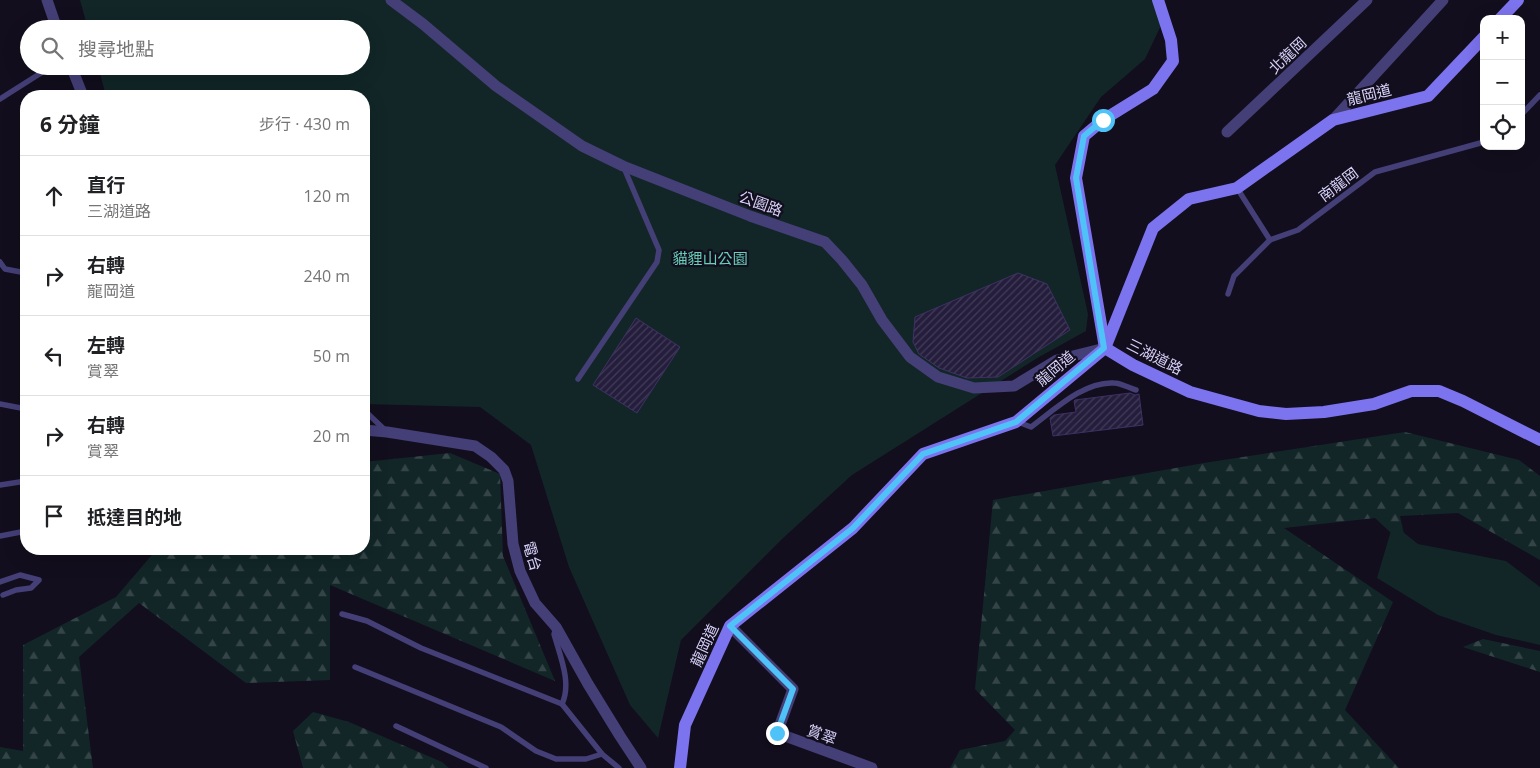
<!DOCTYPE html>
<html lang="zh-TW">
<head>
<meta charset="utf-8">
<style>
	:root { --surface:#fff; --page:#f2f2f2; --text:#202124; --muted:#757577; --line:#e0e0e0 }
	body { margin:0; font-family:"Open Sans","Noto Sans TC",sans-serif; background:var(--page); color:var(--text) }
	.controls { position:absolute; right:15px; top:15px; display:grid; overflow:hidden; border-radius:10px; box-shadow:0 5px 20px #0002 }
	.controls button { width:45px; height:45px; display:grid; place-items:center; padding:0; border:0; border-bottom:1px solid var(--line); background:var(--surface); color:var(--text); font:25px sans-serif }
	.stop { position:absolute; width:15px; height:15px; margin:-11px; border:4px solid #4fc3f7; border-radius:50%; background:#fff }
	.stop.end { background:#4fc3f7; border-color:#fff; box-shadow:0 1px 5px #0008 }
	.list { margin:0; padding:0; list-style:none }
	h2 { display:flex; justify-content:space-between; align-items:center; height:65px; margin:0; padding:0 20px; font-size:21px }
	h2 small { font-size:16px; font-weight:400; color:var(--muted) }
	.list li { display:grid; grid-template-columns:32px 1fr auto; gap:15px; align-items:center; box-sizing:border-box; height:80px; padding:0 20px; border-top:1px solid var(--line) }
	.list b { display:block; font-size:19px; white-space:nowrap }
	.list p { margin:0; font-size:16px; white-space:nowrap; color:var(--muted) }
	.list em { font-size:16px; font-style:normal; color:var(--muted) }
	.icon { flex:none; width:28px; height:28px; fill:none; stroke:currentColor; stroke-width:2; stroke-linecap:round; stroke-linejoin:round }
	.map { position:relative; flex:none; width:1540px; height:768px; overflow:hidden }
	.search { position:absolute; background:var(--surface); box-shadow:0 5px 20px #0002; left:20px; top:20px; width:350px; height:55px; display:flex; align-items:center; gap:12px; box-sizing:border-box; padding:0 18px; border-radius:28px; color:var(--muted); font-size:19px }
	.panel { position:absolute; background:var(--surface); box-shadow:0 5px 20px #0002; left:20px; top:90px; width:350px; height:465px; border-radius:20px }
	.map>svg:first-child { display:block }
	.forest { fill:url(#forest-firs) }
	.park { fill:#122627 }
	.building { fill:url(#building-hatch); stroke:#3e3165 }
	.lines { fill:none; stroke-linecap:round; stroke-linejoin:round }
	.lane { stroke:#443f77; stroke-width:5.5 }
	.street { stroke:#443f77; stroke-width:11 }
	.secondary { stroke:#7c73ee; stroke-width:12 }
	.route { stroke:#4fc3f7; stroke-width:6 }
	.labels { text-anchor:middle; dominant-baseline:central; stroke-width:4.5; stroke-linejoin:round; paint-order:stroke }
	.street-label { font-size:15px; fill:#d7d1f9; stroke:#120e1d }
	.park-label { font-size:15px; fill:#66d0bb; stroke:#120e1d }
</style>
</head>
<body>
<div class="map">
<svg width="1540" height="768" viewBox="0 0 1540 768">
	<defs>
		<pattern id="forest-firs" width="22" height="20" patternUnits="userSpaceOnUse" patternTransform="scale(1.25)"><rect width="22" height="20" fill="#122627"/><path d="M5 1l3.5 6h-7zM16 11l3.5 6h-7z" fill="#344447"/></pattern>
		<pattern id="building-hatch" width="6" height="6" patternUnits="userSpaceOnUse" patternTransform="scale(1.25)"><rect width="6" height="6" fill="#251d3c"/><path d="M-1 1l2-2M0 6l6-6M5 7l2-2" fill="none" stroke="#443d59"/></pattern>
	</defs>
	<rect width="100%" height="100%" fill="#120e1d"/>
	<!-- forest -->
	<g class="forest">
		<polygon points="1405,432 1519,460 1540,476 1540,560 1458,513 1400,516 1407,548 1375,518 1284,528 1393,602 1345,710 1399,768 950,768 960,750 1005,741 1015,730 975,689 993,500 1204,463"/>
		<polygon points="450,453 500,474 503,556 555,681 330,585 330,680 246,683 139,603 79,657 93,768 0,768 0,747 23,751 23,645 116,597 157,549 364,549 364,462"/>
		<polygon points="1483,639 1540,651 1540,672 1463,647"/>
		<polygon points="313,712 349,722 442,762 449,768 303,768 293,731"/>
	</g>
	<!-- park -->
	<g class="park">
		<polygon points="80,0 1153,0 1164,19 1145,59 1101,97 1055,165 1088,314 1086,331 1039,357 852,475 781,540 681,640 658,738 630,705 569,567 531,445 480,407 364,404 364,96 106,96 98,66 361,66 361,29 88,29"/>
		<polygon points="1393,524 1418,544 1506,561 1540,587 1540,645 1496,635 1438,615 1377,578"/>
	</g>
	<!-- building -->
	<g class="building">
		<polygon points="1018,273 1047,284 1070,330 998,377 967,378 939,368 919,354 913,342 915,317"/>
		<polygon points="636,318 680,347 637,413 593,385"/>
		<polygon points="1130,393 1135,395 1139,394 1143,425 1053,436 1050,418 1054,415 1076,412 1074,401 1075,400"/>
	</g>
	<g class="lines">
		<!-- lane -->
		<g class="lane">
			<polyline points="0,99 52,66"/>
			<polyline points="1521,115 1540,95"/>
			<polyline points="1237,188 1270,240 1298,230 1375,172 1484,142"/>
			<polyline points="0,262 5,269 26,273"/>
			<polyline points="1228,294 1234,276 1270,240"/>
			<polyline points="578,379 657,262 659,250 624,168"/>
			<polyline points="0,404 26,409"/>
			<polyline points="364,410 386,431"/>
			<path d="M1018,422L1031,427C1054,410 1084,381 1114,383C1121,383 1129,388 1136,390"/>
			<polyline points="0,485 26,481"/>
			<polyline points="0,536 26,531"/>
			<polyline points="0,582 20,575 39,580 31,588 16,590 3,595"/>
			<path d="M342,614L367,621L421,648L562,704C572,683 560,656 554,634L555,631"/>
			<polyline points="355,667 501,727 536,751 556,759 586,759 602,754"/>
			<polyline points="562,704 602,754 619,768"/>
			<polyline points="396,726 486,768"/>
		</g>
		<!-- street -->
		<g class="street">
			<polyline points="47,0 57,29"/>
			<polyline points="391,0 423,24 496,86 582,146 623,166 750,216 825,242 842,260 862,285 882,320 910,357 938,377 974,388 1014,386 1057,360 1105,348"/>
			<polyline points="71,66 83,96"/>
			<polyline points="1333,120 1443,0"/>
			<polyline points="1227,132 1367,0"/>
			<polyline points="364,430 387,432 475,446 491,457 504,470 508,481 513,544 520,571 535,603 556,627 588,684 620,736 641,768"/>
			<polyline points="730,626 793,689 777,733 872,768"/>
		</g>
		<!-- secondary -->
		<g class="secondary">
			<polyline points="1158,0 1171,40 1173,61 1153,89 1103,120 1084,136 1076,178 1105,348 1133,365 1190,392 1259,411 1286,414 1324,412 1374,404 1411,391 1439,391 1463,401 1540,440"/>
			<polyline points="1500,19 1518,0"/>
			<polyline points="680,768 685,725 730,626 853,528 923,454 1016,422 1105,348 1153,228 1189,199 1237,188 1333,120 1428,96 1484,37"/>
		</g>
	</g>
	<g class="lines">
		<!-- route -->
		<polyline class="route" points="777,733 793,689 730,626 853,528 923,454 1016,422 1104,348 1076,178 1084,136 1103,120"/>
	</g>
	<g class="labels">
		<!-- street labels -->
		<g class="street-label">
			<text transform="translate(1287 55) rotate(-43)">北龍岡</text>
			<text transform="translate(1369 94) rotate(-14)">龍岡道</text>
			<text transform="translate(1338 184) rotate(-37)">南龍岡</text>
			<text transform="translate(761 203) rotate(20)">公園路</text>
			<text transform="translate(1155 356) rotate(27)">三湖道路</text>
			<text transform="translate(1055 368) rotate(-40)">龍岡道</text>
			<text transform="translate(533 556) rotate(74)">電台</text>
			<text transform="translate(704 645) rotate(-65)">龍岡道</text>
			<text transform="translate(822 734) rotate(20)">賞翠</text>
		</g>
		<!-- park labels -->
		<g class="park-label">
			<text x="710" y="258">貓貍山公園</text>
		</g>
	</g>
</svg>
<div class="controls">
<button>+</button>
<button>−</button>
<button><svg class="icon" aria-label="locate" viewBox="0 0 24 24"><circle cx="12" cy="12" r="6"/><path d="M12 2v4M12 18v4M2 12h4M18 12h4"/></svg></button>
</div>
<div class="stop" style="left:1103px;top:120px"></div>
<div class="stop end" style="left:777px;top:733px"></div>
<div class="search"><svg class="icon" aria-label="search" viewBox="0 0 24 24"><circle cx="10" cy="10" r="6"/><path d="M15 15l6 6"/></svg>搜尋地點</div>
<section class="panel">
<h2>6 分鐘<small>步行 · 430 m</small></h2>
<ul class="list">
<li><svg class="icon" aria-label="ahead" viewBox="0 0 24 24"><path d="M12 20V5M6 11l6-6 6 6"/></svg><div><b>直行</b><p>三湖道路</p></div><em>120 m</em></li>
<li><svg class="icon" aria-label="right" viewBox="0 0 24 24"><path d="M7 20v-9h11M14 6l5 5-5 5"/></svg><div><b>右轉</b><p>龍岡道</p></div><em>240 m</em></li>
<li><svg class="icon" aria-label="left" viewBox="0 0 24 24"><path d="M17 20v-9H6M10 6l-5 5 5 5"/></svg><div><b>左轉</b><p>賞翠</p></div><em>50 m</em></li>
<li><svg class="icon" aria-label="right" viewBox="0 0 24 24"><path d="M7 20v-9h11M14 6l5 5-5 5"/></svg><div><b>右轉</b><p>賞翠</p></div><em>20 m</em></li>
<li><svg class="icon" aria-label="arrive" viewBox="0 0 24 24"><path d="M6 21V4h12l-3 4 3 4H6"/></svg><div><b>抵達目的地</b></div></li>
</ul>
</section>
</div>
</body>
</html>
